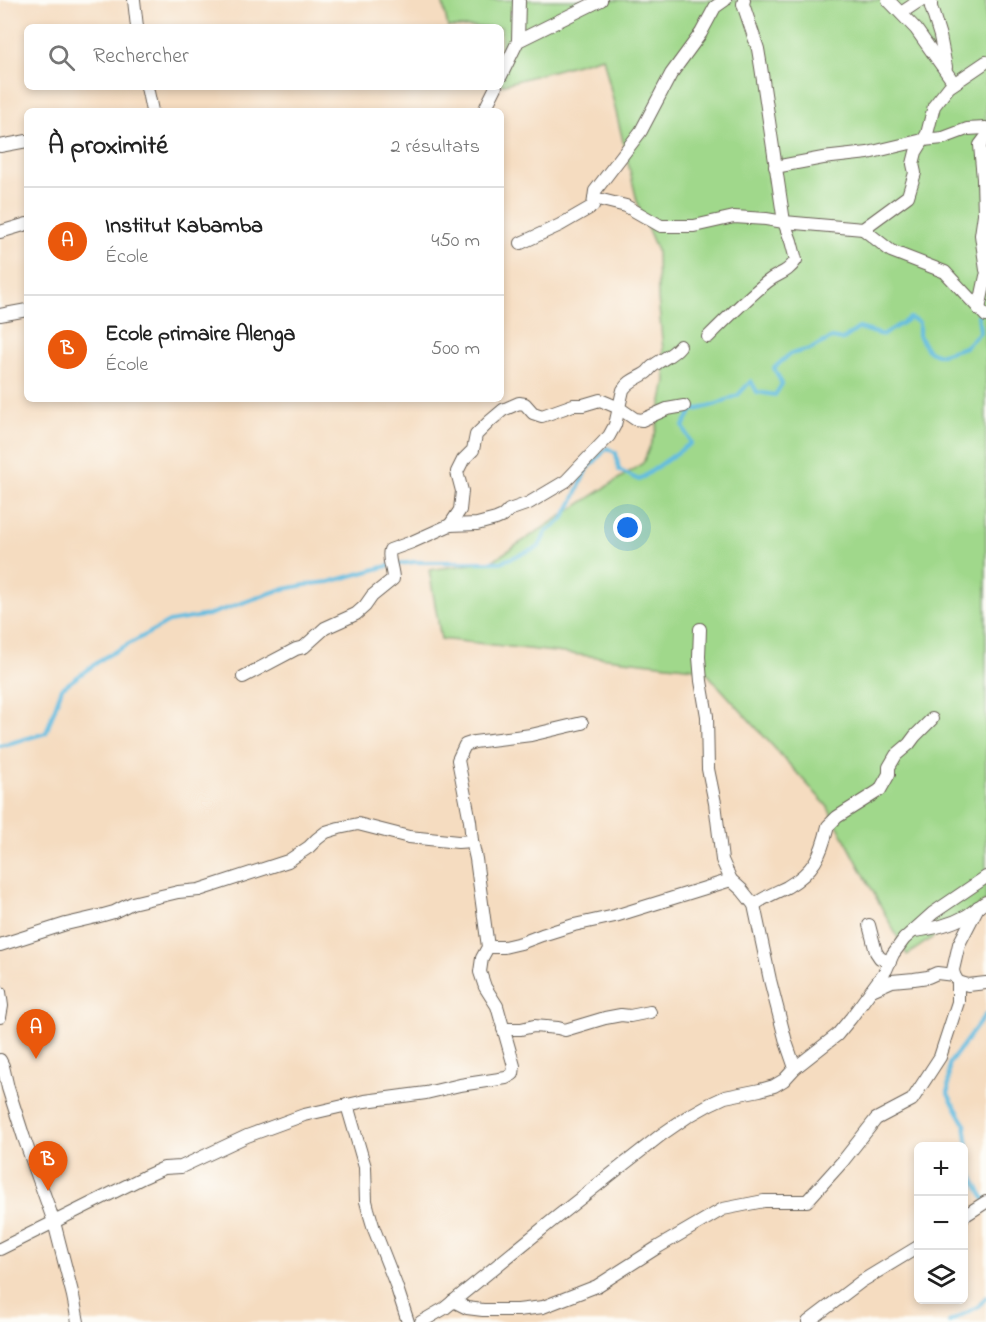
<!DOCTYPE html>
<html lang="fr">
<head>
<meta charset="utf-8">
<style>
	:root { --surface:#fff; --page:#f2f2f2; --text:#222; --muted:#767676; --line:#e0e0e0; --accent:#ea580c }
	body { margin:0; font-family:"Indie Flower",sans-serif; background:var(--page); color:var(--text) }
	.controls { position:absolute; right:18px; bottom:18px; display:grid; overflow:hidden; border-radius:9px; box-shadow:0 3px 9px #0003 }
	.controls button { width:54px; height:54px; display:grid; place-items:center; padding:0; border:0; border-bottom:2px solid var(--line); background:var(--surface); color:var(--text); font:30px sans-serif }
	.you { position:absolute; left:628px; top:528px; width:21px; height:21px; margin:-15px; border:4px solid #fff; border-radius:50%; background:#1a73e8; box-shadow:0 0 0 9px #1a73e833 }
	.badge { display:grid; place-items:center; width:39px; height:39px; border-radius:50%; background:var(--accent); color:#fff; font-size:20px; font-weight:700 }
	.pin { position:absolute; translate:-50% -50px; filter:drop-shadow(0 2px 3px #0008) }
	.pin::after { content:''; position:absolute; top:32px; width:21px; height:18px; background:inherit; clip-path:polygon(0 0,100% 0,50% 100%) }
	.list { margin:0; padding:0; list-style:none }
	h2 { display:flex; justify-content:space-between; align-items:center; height:78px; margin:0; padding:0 24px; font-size:26px }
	h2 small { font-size:20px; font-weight:400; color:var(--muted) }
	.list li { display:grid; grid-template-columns:39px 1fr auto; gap:18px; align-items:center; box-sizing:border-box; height:108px; padding:0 24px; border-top:2px solid var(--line) }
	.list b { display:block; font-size:22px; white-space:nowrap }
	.list p { margin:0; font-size:20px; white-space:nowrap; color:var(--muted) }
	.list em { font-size:20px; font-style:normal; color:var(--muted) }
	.icon { flex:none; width:33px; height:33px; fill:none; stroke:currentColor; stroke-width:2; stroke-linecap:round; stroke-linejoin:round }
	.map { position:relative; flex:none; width:986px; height:1322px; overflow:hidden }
	.search { position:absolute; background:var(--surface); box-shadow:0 3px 9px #0003; left:24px; top:24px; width:480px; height:66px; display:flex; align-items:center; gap:15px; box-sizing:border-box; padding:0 21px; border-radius:9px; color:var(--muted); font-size:22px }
	.panel { position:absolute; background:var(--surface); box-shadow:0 3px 9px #0003; left:24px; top:108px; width:480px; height:294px; border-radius:9px }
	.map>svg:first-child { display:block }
	.grass { fill:#a0d88b; stroke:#5e7a54; stroke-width:1.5 }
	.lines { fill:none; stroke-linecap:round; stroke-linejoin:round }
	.stream { stroke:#62bce0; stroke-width:4 }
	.street-casing { stroke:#685f55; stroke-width:14 }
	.street { stroke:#fff; stroke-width:12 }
</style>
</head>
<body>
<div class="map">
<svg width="986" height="1322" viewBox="0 0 986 1322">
	<rect width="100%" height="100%" fill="#fdfcf7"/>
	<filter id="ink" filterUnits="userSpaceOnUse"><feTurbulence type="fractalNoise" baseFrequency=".0167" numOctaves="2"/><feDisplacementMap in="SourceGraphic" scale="12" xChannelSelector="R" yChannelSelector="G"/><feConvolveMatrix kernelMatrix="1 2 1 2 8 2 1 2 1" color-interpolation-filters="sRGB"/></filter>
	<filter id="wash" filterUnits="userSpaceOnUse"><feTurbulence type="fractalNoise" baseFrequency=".008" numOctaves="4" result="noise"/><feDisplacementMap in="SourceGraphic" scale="24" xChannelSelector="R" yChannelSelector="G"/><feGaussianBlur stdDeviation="1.35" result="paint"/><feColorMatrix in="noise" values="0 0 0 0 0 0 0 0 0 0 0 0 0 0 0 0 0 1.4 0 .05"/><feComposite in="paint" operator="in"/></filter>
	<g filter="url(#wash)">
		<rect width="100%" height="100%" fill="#f5dcc0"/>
		<!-- grass -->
		<polygon class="grass" points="442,0 986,0 986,901 907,955 827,806 703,669 441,639 429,570 492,561 643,463 656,431 666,381 658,298 657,251 638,205 603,57 501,85 501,27 448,27"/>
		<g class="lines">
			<!-- stream -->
			<g class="stream">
				<polyline points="0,746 46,733 62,688 105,657 169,622 208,615 279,590 311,584 329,582 391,565 414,562 501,562 539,547 546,532 563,519 573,501 586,471 607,448 616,453 619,470 639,480 691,443 683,426 692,411 717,404 738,395 751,381 757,392 775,395 782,384 774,368 790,354 810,349 832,338 842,340 859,328 883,335 910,318 919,322 919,335 927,350 939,355 965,347 980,332 978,315"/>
				<polyline points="985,1200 972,1176 965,1124 948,1094 949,1064 986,1014"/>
				<polyline points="949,1322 979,1306 986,1297"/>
			</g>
		</g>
	</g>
	<g filter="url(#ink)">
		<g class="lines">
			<defs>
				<g id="street">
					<polyline points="134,0 137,27"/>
					<polyline points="744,0 743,4 758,49 761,67 784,222 863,229"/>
					<polyline points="888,0 916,29 954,83"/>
					<polyline points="931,0 931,7 940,36 946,67"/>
					<polyline points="901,13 919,1 925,0"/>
					<polyline points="518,41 519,0"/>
					<polyline points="986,62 949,87 934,106 927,134 916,152 913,164 915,173 908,196 863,229 891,251 945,272 986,316"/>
					<polyline points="501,76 518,41 601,0"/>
					<polyline points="147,87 152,111"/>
					<polyline points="484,111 496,87"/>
					<polyline points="986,137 980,145 983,179 984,214 981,235 986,270"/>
					<polyline points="0,146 27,141"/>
					<polyline points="775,167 823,158 868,153 923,140 943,138 967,129 986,128"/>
					<path d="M594,198L626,206L661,226H694L734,217L766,219L784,222L791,241L796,260C786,275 779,272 767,282C746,299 727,318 708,337"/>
					<polyline points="0,232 27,224"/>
					<polyline points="521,243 560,225 593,206 595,191 641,131 671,74 701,33 715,7 725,0"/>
					<polyline points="979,309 986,276"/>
					<polyline points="0,315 27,310"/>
					<polyline points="450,525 460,510 462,491 457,472 463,460 473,450 476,435 490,421 503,410 519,403 525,404 533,413 542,416 573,405 583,405 600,400 619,408 635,419 642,420 667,409 684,406"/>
					<polyline points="700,629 699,657 701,681 707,716 708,769 715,803 722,860 731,880 742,890 754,905 770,980 786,1042 795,1068"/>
					<path d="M243,677L296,649L304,647L325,628L356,614L365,606L372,596L393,579C393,569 387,558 390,550L412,542L450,525L477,524L496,519L503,516L509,510L529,503L566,481L609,436L615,425L623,390C629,380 637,379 646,373C649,371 650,368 653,366C662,359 673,355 680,346"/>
					<path d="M754,905C764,897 775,893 787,887C814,871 821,856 828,826L837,817L880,790L889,774V767L896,755L909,744L915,736L932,719"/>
					<polyline points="978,907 959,944 953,970 954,975 958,982 968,985 986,983"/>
					<polyline points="869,925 876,952 880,958 890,962"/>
					<path d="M914,931C931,929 950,925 966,916C973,912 979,906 986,902"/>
					<polyline points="0,945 66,924 96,917 114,912 132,903 178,892 199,890 288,861 309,847 317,839 326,832 339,828 358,824 409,837 458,842 472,841"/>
					<polyline points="488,947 504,947 521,943 542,935 574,925 615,916 731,880"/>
					<polyline points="874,989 892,981 914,979 928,977 937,973 954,975"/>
					<polyline points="0,992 2,1006 0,1017"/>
					<polyline points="503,1029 521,1029 534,1026 558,1028 565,1030 605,1018 621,1015 630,1016 650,1012"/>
					<polyline points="0,1060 3,1066 8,1088 24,1138 54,1222 73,1296 78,1322"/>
					<polyline points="347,1105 365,1167 366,1201 368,1209 374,1229 396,1285 408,1322"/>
					<polyline points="964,1216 986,1202"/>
					<polyline points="0,1249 144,1177 164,1168 181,1167 247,1136 304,1115 365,1101 426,1093 460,1085 506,1078 513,1074 514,1066 497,1006 485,987 480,972 482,958 488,947 476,859 472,841 470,821 458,760 465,745 474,742 531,735 582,723"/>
					<polyline points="453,1301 467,1308 483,1310 518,1310 543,1307 597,1286 658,1247 723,1209 764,1201 807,1201 843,1161 876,1119 912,1100 940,1057 958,1002 958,982"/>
					<polyline points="421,1322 445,1308 553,1220 661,1135 687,1117 710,1104 725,1097 760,1090 774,1086 784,1080 795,1068 837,1035 851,1018 886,970 893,954 904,939 933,913 986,877"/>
					<polyline points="808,1322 862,1281 918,1247"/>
				</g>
			</defs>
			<!-- street casing -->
			<use href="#street" class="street-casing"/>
			<!-- street -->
			<use href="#street" class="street"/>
		</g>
	</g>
</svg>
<div class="controls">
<button>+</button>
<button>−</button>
<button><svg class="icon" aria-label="layers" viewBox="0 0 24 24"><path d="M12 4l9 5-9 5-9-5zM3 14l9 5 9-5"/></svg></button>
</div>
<div class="you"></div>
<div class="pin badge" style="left:36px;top:1059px">A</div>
<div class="pin badge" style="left:48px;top:1191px">B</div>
<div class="search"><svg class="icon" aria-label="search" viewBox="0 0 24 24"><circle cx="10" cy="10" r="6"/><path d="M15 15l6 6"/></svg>Rechercher</div>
<section class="panel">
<h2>À proximité<small>2 résultats</small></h2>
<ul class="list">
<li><span class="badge">A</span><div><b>Institut Kabamba</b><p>École</p></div><em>450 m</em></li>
<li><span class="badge">B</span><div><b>Ecole primaire Alenga</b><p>École</p></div><em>500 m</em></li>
</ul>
</section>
</div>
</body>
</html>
